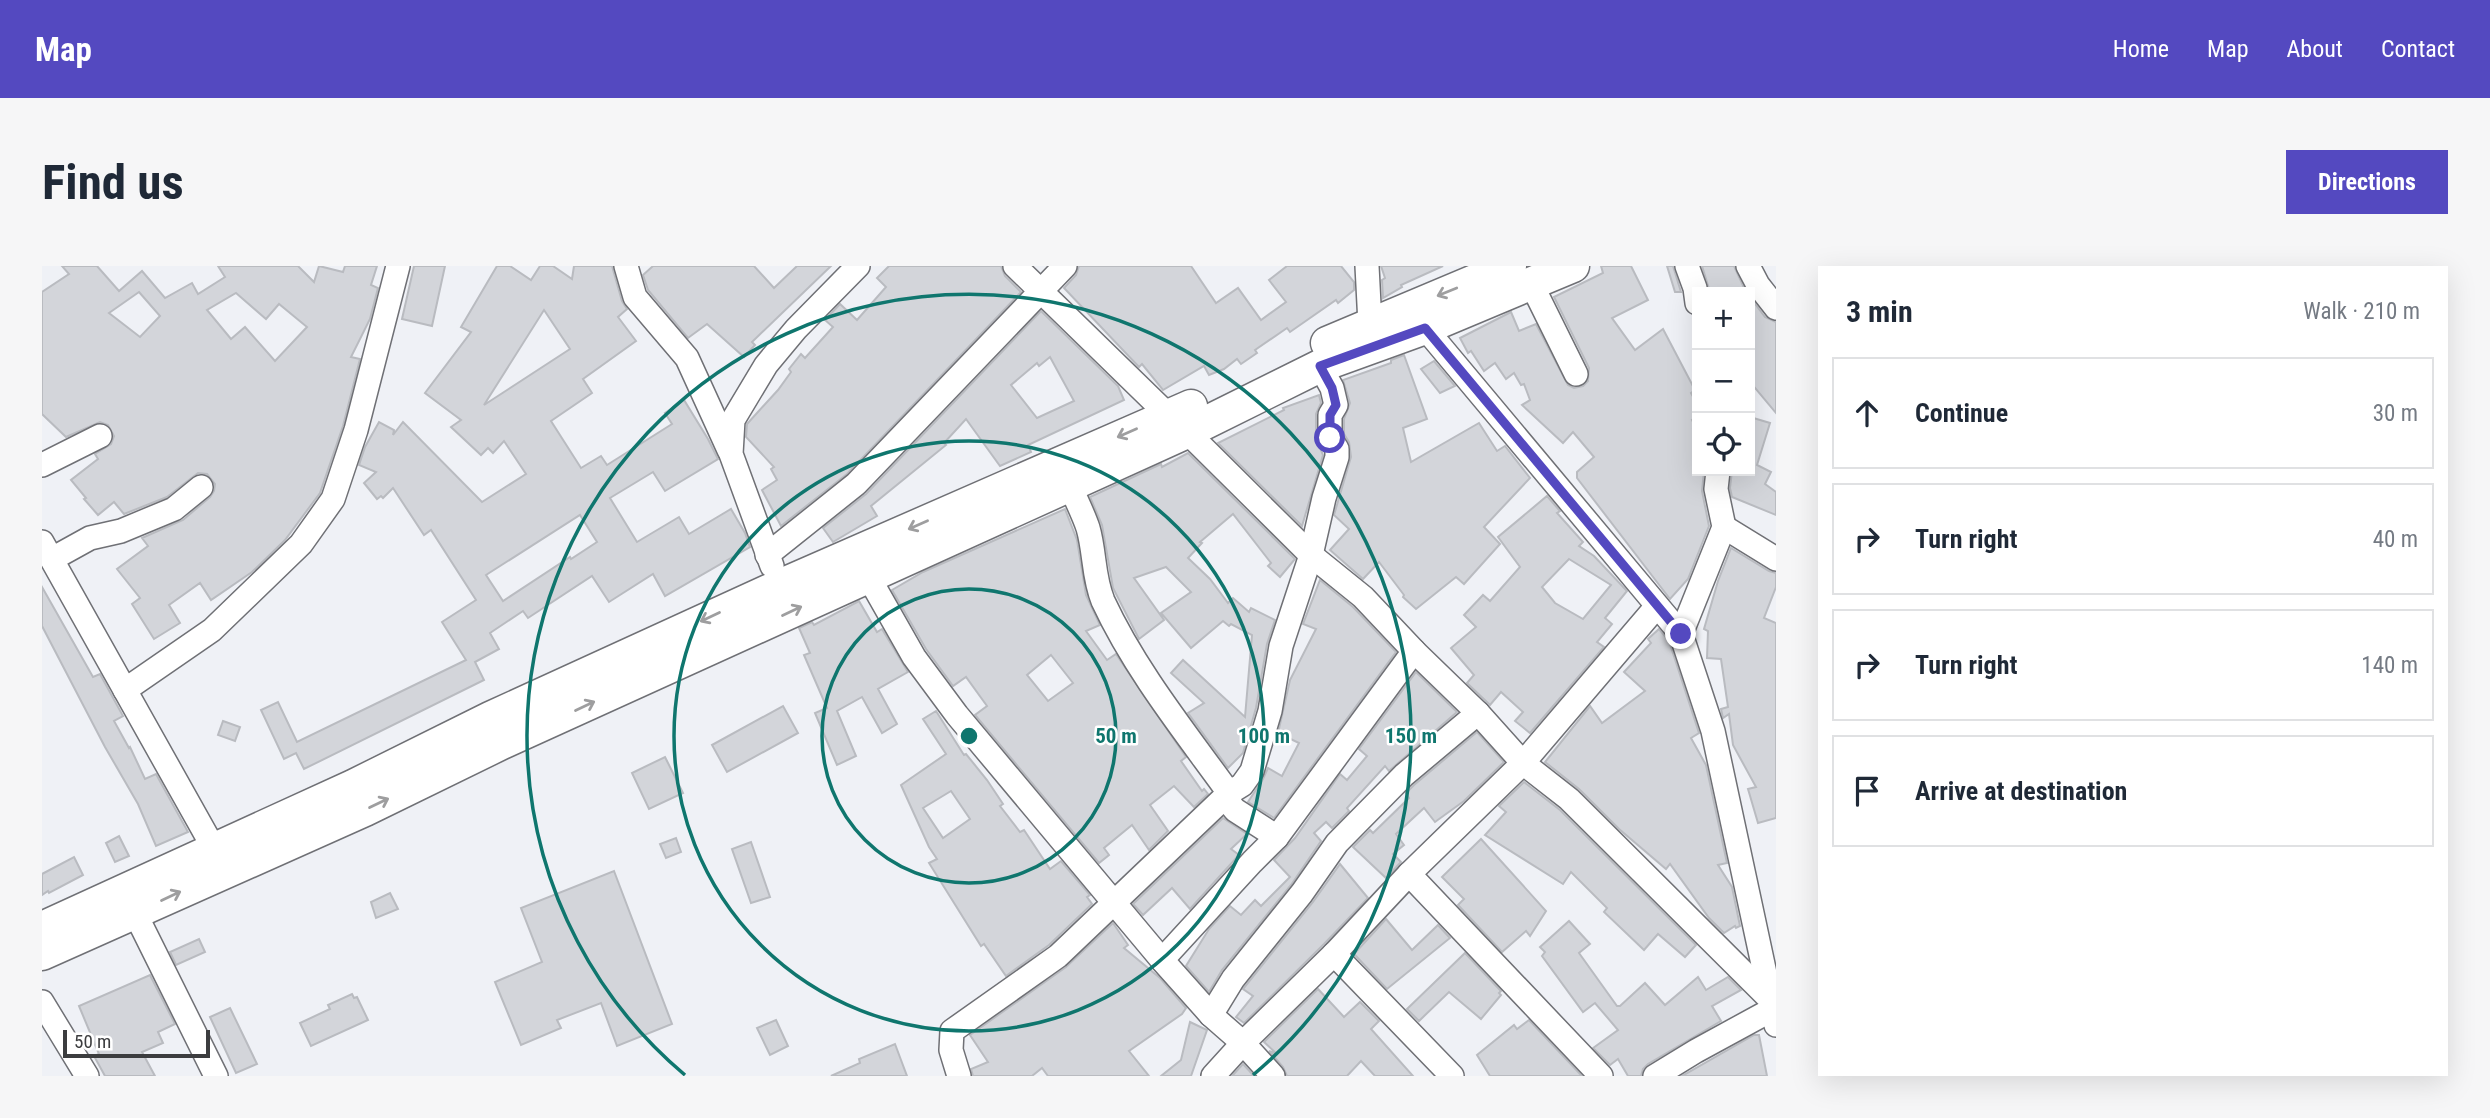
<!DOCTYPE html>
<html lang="en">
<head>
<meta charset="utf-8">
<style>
	:root { --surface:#fff; --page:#f6f6f7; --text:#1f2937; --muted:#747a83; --line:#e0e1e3; --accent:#5449c0 }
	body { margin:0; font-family:"Roboto Condensed",sans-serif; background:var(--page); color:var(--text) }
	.controls { position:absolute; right:21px; top:21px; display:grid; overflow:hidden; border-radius:0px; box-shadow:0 7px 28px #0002 }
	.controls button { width:63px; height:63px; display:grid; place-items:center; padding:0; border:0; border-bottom:2px solid var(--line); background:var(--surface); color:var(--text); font:35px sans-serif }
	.scale { position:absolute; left:21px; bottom:18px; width:147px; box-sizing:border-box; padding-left:7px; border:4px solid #3c3d3f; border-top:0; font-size:19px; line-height:24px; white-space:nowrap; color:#3c3d3f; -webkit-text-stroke:5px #fff; paint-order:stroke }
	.stop { position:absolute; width:21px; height:21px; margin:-16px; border:5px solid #5449c0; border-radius:50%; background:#fff }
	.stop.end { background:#5449c0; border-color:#fff; box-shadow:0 2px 7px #0008 }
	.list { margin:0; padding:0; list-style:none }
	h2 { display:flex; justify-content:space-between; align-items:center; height:91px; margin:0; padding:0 28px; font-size:30px }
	h2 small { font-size:23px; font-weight:400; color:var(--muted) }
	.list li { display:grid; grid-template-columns:46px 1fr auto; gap:21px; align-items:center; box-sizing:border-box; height:112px; margin:0 14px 14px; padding:0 14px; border:2px solid var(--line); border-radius:0px }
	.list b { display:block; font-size:26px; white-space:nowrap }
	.list em { font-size:23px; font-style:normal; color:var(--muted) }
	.icon { flex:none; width:38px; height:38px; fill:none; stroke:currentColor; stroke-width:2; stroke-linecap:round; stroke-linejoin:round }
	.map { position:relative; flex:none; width:1734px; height:810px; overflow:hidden; border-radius:0px }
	header { display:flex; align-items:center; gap:42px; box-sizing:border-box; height:98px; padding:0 35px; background:var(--accent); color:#fff }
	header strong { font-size:33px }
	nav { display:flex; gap:38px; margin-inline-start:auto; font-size:24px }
	.intro { display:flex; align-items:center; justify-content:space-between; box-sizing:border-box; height:168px; padding:0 42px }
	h1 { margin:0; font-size:49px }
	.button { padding:18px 32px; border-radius:0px; background:var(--accent); color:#fff; font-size:24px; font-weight:700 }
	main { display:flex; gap:42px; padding:0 42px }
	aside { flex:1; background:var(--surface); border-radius:0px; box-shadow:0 7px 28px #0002 }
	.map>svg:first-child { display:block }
	.building { fill:#d3d5da; stroke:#b9bbc0; stroke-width:2; fill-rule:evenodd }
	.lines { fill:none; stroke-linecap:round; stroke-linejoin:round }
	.minor-casing { stroke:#6f7075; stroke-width:26 }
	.secondary-casing { stroke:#6f7075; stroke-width:35 }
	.minor { stroke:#fff; stroke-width:23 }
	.secondary { stroke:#fff; stroke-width:32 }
	.oneway { stroke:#9e9e9f }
	.route { stroke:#5449c0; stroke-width:9 }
	.ring { fill:none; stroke:#0f766e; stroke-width:3.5 }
	.centre { fill:#0f766e; stroke:#fff; stroke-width:3.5 }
	.ring-label { font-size:21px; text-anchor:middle; font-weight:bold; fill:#0f766e; stroke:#fff; stroke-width:5; stroke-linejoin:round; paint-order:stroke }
</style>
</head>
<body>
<header>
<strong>Map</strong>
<nav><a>Home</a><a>Map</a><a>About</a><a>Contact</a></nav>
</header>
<div class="intro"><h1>Find us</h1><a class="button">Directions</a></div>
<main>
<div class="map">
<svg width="1734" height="810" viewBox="0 0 1734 810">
	<rect width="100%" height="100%" fill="#eff1f6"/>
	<!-- building -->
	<g class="building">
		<path d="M20,0H55L77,25L100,5L123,32L150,17L156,28L183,11L176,0H256L272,16L277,0L301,6L303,0H335L329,19L336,22L328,53L309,91L318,93L301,160L278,227L243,274L210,306L169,334L158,317L127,339L138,357L112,373L90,338L98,332L75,303L106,280L100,272L141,254L168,231L172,225L173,218L165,208L156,207L125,231L82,248L72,236L56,249L42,233L44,232L29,214L56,193L53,188L69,178L72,170L66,159L58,156L24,171L0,148V26L27,8ZM97,26L118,50L98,71L67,47ZM194,27L224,53L237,38L265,61L233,95L203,61L189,73L165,44Z"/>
		<polygon points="372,0 403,0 390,60 360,53"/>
		<path d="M455,0H468L489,14L498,0H511L530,13L532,0H570L580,35L585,43L576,51L594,75L541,113L550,127L509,155L539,202L559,190L565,199L630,158L623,147L642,134L666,173L676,193L623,225L611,206L568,232L595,276L637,251L647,268L689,243L703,267L708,281L623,330L611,308L567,336L550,310L486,352L481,345L448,367L457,383L433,396L442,414L262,503L254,487L242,493L219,444L236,436L255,476L424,394L400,356L434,334L389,264L382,269L351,222L341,232L339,230L335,233L322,217L334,206L317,199L323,181L337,156L352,164L351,169L361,156L440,236L484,208L462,175L451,187L446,182L439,189L409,161L419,154L383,127L429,66L419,61ZM502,44L528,83L442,139ZM538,249L555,276L529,293L528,291L461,335L444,309Z"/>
		<polygon points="611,0 712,0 732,22 755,0 789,0 710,76 713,79 702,91 665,58 646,72 606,24 601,9"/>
		<polygon points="847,0 959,0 963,10 979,26 805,208 739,260 720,224 735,214 729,203 732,201 704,171 705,158 736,124 749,106 747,103 759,88 763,92 791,61 783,54 798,38 815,54 844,21 835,12"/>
		<polygon points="1037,0 1149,0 1174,37 1196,22 1219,54 1244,36 1227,14 1245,0 1299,0 1312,16 1312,24 1296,37 1294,34 1248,66 1245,62 1213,84 1215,87 1199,98 1195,93 1182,103 1167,109 1162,100 1121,124 1100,98 1097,101 1022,22 1034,9"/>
		<polygon points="1339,0 1401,0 1359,19 1360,21 1341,32 1340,14 1343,12"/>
		<polygon points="1559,0 1589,0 1606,34 1570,52 1593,84 1621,63 1653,124 1649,127 1655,138 1655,151 1650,154 1654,162 1651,163 1655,182 1655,205 1662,205 1660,225 1667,260 1646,313 1628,333 1535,212 1535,206 1552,191 1531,166 1521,177 1480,139 1488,134 1482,118 1479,119 1472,107 1464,113 1453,97 1442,105 1429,85 1426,87 1418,72 1469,46 1477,65 1494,58 1526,119 1532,122 1541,120 1546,115 1547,102 1512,31 1561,7"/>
		<polygon points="1625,0 1631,0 1639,26 1633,26"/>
		<polygon points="1660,0 1692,0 1704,26 1668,26"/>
		<polygon points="1708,31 1723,51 1734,56 1734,147 1708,116"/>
		<path d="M999,45L1076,120L1082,134L986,179L989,186L958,200L924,153L902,177L904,179L829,240L835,250L791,276L781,262L824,228ZM1008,91L1032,135L995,152L969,119L995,97L997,100Z"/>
		<polygon points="1362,89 1385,153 1361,162 1369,196 1437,157 1455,185 1463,180 1488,212 1442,261 1458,278 1422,318 1414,311 1374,343 1361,331 1362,329 1337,296 1321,313 1288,284 1307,263 1292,249 1309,191 1307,176 1302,168 1302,153 1308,137 1301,114 1349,97 1349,94"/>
		<polygon points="1392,95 1413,120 1398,127 1379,103"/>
		<polygon points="1277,129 1279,137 1274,148 1274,172 1281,189 1260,260 1176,177 1242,144 1241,142"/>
		<polygon points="1708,151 1728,157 1715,199 1729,206 1723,218 1734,226 1734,249 1690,231 1688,222 1690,205 1708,205"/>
		<polygon points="1146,187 1253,293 1238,311 1226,300 1229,297 1191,248 1158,276 1160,277 1146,292 1168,313 1186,337 1191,332 1207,346 1209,342 1233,354 1225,378 1214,442 1201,487 1186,502 1146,447 1162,437 1129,407 1141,394 1203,451 1210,369 1189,358 1187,360 1181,355 1149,382 1119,347 1149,326 1124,301 1092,312 1122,354 1097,373 1071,322 1060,259 1048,231 1119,198 1120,201"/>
		<path d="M1505,230L1518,245L1515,247L1541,276L1537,280L1552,290L1585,325L1563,352L1570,358L1555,376L1562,381L1488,467L1473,455L1481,446L1459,426L1448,439L1425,417L1432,409L1409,382L1434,361L1422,349L1441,329L1448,335L1478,301L1456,271ZM1527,293L1569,319L1541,353L1513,337L1500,321Z"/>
		<path d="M1023,243L1035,274L1044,329L1058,359L1044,365L1065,394L1074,388L1144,491L1139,495L1160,525L1162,523L1166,528L1152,541L1132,520L1108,539L1126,565L1107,584L1090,559L1062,582L1067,589L1057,597L933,449L945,440L924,411L911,420L884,383L850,324L881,306ZM1009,389L1031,417L1006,435L985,409Z"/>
		<polygon points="1689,282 1727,305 1734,307 1734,321 1722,352 1734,357 1734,552 1716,557 1706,523 1714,521 1691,479 1687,448 1681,452 1679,443 1686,441 1679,393 1665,392 1666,365 1662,363 1676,315"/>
		<polygon points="1278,314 1311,341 1354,386 1232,552 1206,536 1221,513 1226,502 1240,510 1257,477 1236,467 1248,414 1274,363 1261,358"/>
		<polygon points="0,321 51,411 58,408 81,450 72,455 87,482 88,481 103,513 114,508 146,566 114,580 96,538 63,481 0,360"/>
		<polygon points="817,335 835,366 840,363 866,406 836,423 855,458 840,467 820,431 795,445 814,490 795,499 773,447 785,442 762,389 768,387 757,362 770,356 772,359"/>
		<polygon points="1617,363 1627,375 1657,467 1649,472 1664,499 1685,597 1676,599 1690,621 1698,660 1694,662 1693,660 1682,667 1667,652 1628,598 1624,603 1577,563 1537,523 1503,496 1548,440 1560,457 1603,425 1582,406 1609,377 1606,373"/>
		<polygon points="1374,406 1415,446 1347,505 1343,500 1305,542 1307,545 1290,562 1284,556 1272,567 1279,575 1249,619 1180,704 1167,726 1144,700 1167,663 1188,640 1199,649 1213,634 1219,640 1248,611 1232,594 1253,572 1298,508 1305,514 1325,490 1317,483"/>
		<polygon points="741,440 756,467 685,506 670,479"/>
		<path d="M894,445L922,489L924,488L945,514L961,538L958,540L978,566L982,564L1008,603L1019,595L1048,629L1045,631L1050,638L1007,679L964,710L942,678L939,680L887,597L895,593L887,581L859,519L904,488L881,453ZM909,525L928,553L901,572L881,542Z"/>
		<polygon points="181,455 198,461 193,475 176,469"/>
		<polygon points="1435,466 1462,496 1422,535 1393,556 1382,542 1354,568 1362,579 1351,588 1359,596 1344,612 1311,581 1328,564 1331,567 1367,532 1364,527 1372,519"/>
		<polygon points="623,491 641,527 607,543 590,507"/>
		<polygon points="1482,516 1518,544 1654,679 1643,691 1616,668 1602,684 1562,646 1565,642 1529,606 1521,618 1443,569 1464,546 1457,540"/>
		<polygon points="1181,552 1205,568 1189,583 1197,589 1148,643 1130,622 1101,649 1091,638"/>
		<polygon points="77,570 87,590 73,596 64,577"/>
		<polygon points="634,572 639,586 624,592 618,578"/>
		<polygon points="1439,573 1504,645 1488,670 1484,665 1460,686 1416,639 1422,633 1400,611"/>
		<polygon points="709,576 728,631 709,637 690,583"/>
		<polygon points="32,591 41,609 7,627 6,625 0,629 0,608"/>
		<polygon points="1298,598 1326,632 1282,678 1202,757 1194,751 1211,730 1201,723 1271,636"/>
		<polygon points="572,605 630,758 575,780 559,737 515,754 519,762 479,779 453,716 500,696 479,642"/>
		<polygon points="348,627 356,643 334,652 329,636"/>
		<polygon points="1344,653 1370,684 1396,659 1408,672 1345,723 1312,688"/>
		<polygon points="1527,655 1548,678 1537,687 1575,740 1578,740 1603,717 1623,739 1656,711 1664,724 1686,711 1699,724 1670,740 1679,755 1606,798 1601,803 1599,810 1586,810 1576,793 1568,799 1551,782 1576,764 1553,737 1541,746 1500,690 1503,686 1498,681"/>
		<polygon points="1071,657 1086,679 1082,682 1118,712 1144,742 1140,748 1087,785 1107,810 1006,810 1000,802 990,810 931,810 929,803 946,796 928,769 1024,701"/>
		<polygon points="157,673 163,686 134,699 128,686"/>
		<polygon points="1423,687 1459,725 1457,727 1459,729 1439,753 1407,726 1377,755 1365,743"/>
		<polygon points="108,709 133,758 116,766 121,777 100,786 113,810 63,810 52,790 57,788 37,740"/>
		<polygon points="1276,723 1302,751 1318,736 1337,755 1329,763 1371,810 1333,810 1319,795 1305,810 1245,810 1241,801 1227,785 1235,788 1222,776"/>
		<polygon points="310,728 312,732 315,731 326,754 269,780 258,757 288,743 286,739"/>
		<polygon points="188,742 215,798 194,807 168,751"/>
		<polygon points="734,754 746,780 728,789 715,762"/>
		<polygon points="1487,754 1540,810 1448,810 1435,789 1472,759 1475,763"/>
		<polygon points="1148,756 1165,764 1149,810 1119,810 1139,794"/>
		<polygon points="1712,769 1717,769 1725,810 1640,810"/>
		<polygon points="853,778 865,810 789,810 818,797 817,793"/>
		<polygon points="1201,798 1212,810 1190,810"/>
	</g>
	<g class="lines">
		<defs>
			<g id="minor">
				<polyline points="584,0 593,31 645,92 687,184"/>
				<polyline points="973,0 1127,150"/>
				<polyline points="1325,0 1328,58"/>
				<polyline points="1645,0 1653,22 1655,37"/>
				<polyline points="1706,0 1716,19 1734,42"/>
				<polyline points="1489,17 1534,108"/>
				<polyline points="1383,62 1639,368 1671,465 1734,759"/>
				<polyline points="1145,166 1269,289 1321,331 1372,385 1436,447 1481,497 1527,533 1726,731"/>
				<polyline points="0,199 58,170"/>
				<path d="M1027,217C1033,232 1041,247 1046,262C1053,286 1051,311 1061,335C1093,404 1143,466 1187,527L1188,538L1193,544L1235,571"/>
				<polyline points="1682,261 1734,293"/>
				<polyline points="0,276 180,597"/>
				<polyline points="725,289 814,218 1023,0"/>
				<polyline points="10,293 48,272 79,265 132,243 159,221"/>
				<polyline points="730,300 689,188 691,154 724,99 754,63 816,0"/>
				<polyline points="826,310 872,391 915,449 1120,694 1169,749 1201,777 1231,810"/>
				<polyline points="1639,368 1682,261 1674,223 1676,205"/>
				<polyline points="83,424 170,364 259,278 291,233 314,164 356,0"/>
				<polyline points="1367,608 1559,810"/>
				<polyline points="93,647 174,810"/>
				<polyline points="1292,688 1410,810"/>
				<polyline points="1120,694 1210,596 1235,571 1372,385"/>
				<polyline points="0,736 45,810"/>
				<polyline points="1169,749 1191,713 1260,627 1295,577 1362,509 1436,447"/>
				<polyline points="917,810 909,784 910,765 1016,690 1187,527 1200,519 1210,505 1228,445 1239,380 1269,289 1282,232 1295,191 1295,183 1288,172 1288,149 1294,139 1290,122 1278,100"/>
				<polyline points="1171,810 1201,777 1292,688 1367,608 1481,497 1615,340"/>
				<polyline points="1613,810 1654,785 1731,743"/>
			</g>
			<g id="secondary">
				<polyline points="1285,77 1468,0"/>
				<polyline points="0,662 311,520 448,452 737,320 1149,140"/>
				<polyline points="0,688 323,544 460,477 1145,166 1278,100 1383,62 1531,0"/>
			</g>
		</defs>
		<!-- minor casing -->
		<use href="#minor" class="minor-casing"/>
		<!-- secondary casing -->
		<use href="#secondary" class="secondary-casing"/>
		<!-- minor -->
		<use href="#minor" class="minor"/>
		<!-- secondary -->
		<use href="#secondary" class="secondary"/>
	</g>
	<!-- one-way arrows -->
	<defs><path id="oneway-shaft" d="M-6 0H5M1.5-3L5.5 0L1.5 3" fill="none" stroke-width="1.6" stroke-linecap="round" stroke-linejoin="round" transform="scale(1.75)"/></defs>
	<g class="oneway">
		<use href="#oneway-shaft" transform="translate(1405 26) rotate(158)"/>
		<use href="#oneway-shaft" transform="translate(1085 167) rotate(156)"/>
		<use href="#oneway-shaft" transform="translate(876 259) rotate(156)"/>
		<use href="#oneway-shaft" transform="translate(750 345) rotate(-25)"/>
		<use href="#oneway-shaft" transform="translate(668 351) rotate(155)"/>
		<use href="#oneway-shaft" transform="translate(543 440) rotate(-25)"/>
		<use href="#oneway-shaft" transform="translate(337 537) rotate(-26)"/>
		<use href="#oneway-shaft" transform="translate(129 630) rotate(-25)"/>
	</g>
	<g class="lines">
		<!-- route -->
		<polyline class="route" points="1288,172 1288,149 1294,139 1290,122 1278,100 1383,62 1639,368"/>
	</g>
	<!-- distance rings -->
	<g class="ring">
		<circle cx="927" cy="470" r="147"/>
		<circle cx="927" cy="470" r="295"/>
		<path d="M643 809A442 442 0 1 1 1211 809"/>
	</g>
	<circle cx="927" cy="470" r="10" class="centre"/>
	<g class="ring-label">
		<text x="1074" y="477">50 m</text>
		<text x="1222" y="477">100 m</text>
		<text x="1369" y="477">150 m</text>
	</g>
</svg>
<div class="controls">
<button>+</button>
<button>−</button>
<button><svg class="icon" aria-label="locate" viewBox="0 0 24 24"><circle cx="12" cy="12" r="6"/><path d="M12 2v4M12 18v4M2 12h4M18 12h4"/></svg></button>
</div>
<div class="scale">50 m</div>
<div class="stop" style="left:1288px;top:172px"></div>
<div class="stop end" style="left:1639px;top:368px"></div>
</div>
<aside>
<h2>3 min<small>Walk · 210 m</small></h2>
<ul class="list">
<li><svg class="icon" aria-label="ahead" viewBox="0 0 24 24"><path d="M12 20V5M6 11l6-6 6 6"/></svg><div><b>Continue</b></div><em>30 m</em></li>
<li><svg class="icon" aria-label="right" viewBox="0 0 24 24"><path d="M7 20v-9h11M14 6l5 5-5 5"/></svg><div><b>Turn right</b></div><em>40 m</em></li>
<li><svg class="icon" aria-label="right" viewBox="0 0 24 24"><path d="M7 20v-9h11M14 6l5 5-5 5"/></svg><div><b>Turn right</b></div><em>140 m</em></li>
<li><svg class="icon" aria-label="arrive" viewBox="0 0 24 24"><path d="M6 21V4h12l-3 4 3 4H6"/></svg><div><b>Arrive at destination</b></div></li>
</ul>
</aside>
</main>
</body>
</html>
